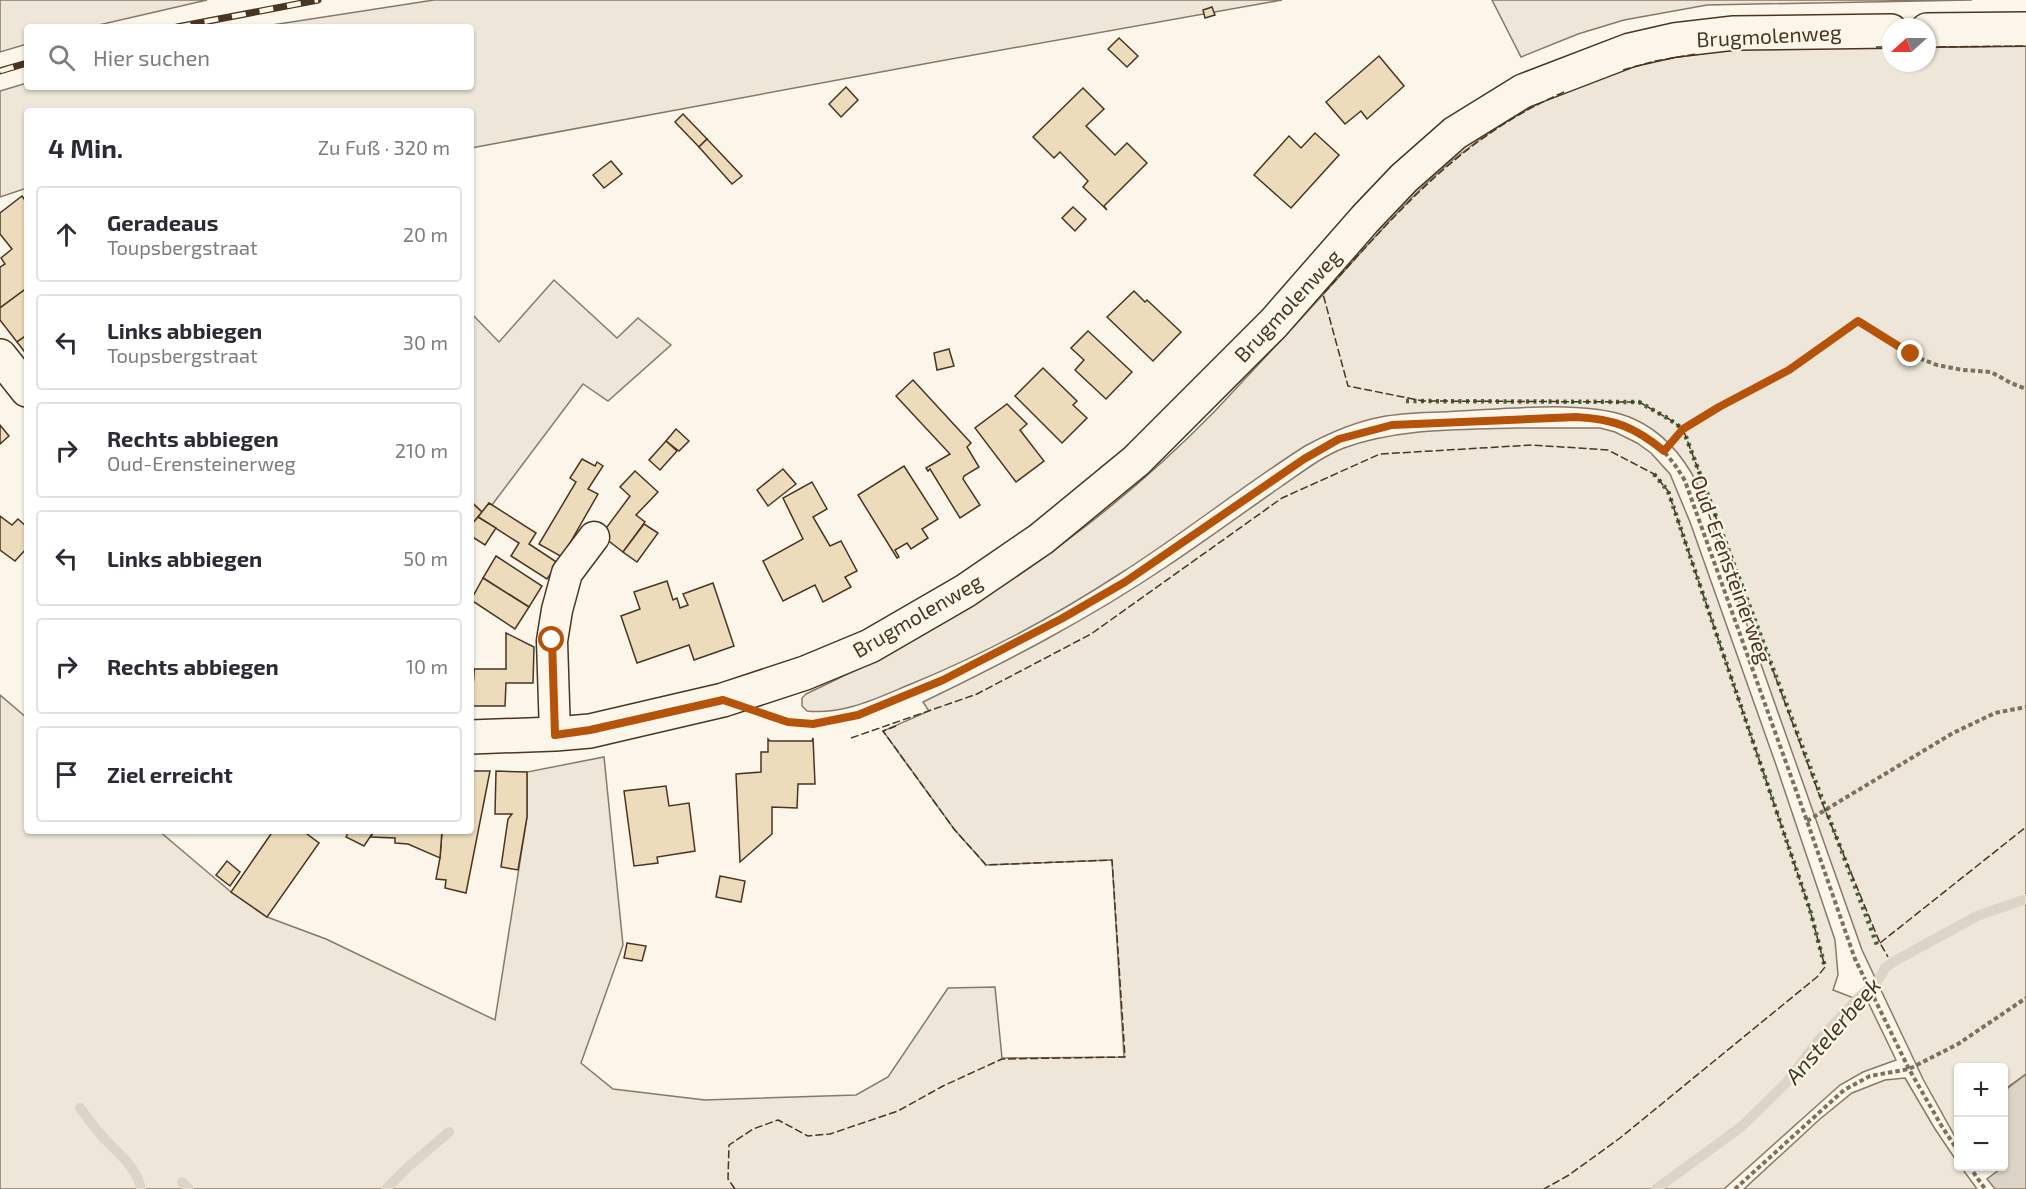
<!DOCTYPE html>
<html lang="de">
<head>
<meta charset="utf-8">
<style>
	:root { --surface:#fff; --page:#f2f2f3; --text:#2b2b33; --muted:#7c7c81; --line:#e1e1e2 }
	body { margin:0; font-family:"Exo 2",sans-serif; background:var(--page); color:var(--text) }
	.controls { position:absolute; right:18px; bottom:18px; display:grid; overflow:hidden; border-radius:6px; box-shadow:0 2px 4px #0004 }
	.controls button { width:54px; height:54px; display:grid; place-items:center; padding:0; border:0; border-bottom:2px solid var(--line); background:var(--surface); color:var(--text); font:30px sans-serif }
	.compass { position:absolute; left:1882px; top:18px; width:54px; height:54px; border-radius:50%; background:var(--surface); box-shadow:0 2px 4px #0004; rotate:249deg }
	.stop { position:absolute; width:18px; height:18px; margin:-14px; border:4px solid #b45309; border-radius:50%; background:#fff }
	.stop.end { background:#b45309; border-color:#fff; box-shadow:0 2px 6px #0008 }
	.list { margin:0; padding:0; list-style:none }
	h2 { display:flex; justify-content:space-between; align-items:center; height:78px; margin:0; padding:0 24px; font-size:26px }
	h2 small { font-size:20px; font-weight:400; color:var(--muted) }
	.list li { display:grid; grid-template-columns:39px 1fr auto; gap:18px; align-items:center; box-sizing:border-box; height:96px; margin:0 12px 12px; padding:0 12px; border:2px solid var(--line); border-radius:6px }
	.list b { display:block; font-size:22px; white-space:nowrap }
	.list p { margin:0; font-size:20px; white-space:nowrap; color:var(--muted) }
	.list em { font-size:20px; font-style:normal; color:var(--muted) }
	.icon { flex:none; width:33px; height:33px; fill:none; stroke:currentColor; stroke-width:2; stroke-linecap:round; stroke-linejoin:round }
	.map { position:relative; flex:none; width:2026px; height:1189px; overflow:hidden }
	.search { position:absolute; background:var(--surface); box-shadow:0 2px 4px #0004; left:24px; top:24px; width:450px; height:66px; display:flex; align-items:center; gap:15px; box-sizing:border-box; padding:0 21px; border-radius:6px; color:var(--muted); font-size:22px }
	.panel { position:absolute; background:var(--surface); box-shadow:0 2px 4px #0004; left:24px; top:108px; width:450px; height:726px; border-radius:6px }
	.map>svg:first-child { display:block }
	.green { fill:#ede6d9; stroke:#887966; stroke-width:1.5 }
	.water { fill:#dcd4c6; stroke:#887966; stroke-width:1.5 }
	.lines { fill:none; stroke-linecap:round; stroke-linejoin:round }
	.stream { stroke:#dcd4c6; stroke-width:10 }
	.building { fill:#ecdcbc; stroke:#4a3520; stroke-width:1.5 }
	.minor-casing { stroke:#4a3520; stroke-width:33 }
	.tertiary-casing { stroke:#4a3520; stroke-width:36 }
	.path { stroke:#7f6f5c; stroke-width:4; stroke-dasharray:4.5 3; stroke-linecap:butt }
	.minor { stroke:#fbf6e9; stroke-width:30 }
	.tertiary { stroke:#fbf6e9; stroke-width:33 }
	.rail-casing { stroke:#4a3520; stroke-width:7 }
	.rail { stroke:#fbf6e9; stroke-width:4.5; stroke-dasharray:14; stroke-linecap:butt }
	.hedge { stroke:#436837; stroke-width:4.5; stroke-dasharray:3 4.5; stroke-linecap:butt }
	.fence { stroke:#4a3520; stroke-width:1.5; stroke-dasharray:8 3; stroke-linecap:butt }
	.route { stroke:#b45309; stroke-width:8 }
	.labels { text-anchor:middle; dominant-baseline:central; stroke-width:4.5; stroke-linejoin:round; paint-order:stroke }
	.street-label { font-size:21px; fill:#4a3520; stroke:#fbf6e9 }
	.water-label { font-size:22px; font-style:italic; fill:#4a3520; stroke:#fbf6e9 }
</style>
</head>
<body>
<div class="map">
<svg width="2026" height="1189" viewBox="0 0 2026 1189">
	<rect width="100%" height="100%" fill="#fbf6e9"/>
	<!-- green -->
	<g class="green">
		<polygon points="0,0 207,0 90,27 27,27 27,44 0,52"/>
		<polygon points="434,0 1282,0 940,61 471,148 471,111 27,111 27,188 0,197 0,91 27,83 27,87 471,87 471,27 259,27"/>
		<polygon points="1492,0 1972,0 1707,5 1624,20 1578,34 1521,57"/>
		<path d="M2026,46V1074L2008,1087L2004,1097V1068H1958V1142L1923,1079L1862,950L1697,483C1683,456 1663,432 1634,419C1593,399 1505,409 1458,411C1433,413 1406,412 1381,417C1354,422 1329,433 1305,446C1242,486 1184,533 1121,573C1055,616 984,654 911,684C877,698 844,715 807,711L802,706V698L806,694C960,622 1096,533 1215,411C1253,370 1291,330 1329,288C1362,252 1394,213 1431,179C1492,122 1574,78 1657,61C1734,45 1813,48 1891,47V63H1927V47Z"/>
		<polygon points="554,280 617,338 638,318 671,345 608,401 583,384 492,505 489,503 482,512 473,503 471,504 471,313 499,342"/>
		<path d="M1515,428H1600L1615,432L1637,443L1651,453L1670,474L1690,522L1776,765L1835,940L1838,975L1833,990L1864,1002L1867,1000L1896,1060L1863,1072L1840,1085L1724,1189H0V695L27,718V831H159L231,892L267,917L326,939L495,1020L527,817V772L604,757L623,945L581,1063L613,1089L705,1100L856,1095L888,1077L948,988L995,987L1002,1058L1124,1057L1112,860L986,865L954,829L883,731L929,711L923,702C1006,662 1089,619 1166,567C1205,541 1243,513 1282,486C1301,473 1321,457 1344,448C1398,428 1458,430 1515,428Z"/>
		<polygon points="1905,1078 1935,1129 1958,1163 1958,1166 1961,1167 1977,1189 1744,1189 1820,1119 1852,1093 1885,1080"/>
	</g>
	<!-- water -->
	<polygon class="water" points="2026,1074 2026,1189 1995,1189 1987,1179 2004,1166 2007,1157 2004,1147 2004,1097 2008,1088"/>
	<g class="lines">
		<!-- stream -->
		<g class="stream">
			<path d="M80,1108C87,1117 94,1127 101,1135C117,1153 136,1165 141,1189"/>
			<polyline points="182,1182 189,1189"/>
			<polyline points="386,1189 409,1166 449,1132"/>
			<polyline points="1656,1189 1741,1127 1785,1084 1818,1041 1860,996 1877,982 1885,968 1893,962 1977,916 2026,899"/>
		</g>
	</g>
	<!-- building -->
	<g class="building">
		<polygon points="1212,7 1215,15 1205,18 1203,10"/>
		<polygon points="1119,38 1138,56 1127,67 1108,49"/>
		<polygon points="1379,56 1404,86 1367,119 1361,111 1345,124 1326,102"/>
		<polygon points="846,87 858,100 841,117 829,104"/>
		<polygon points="1083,88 1104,109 1086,126 1115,155 1127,143 1147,163 1104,206 1107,210 1083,187 1088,181 1060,152 1054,158 1033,137"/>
		<polygon points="683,114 707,139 699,147 675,122"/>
		<polygon points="1315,133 1339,155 1291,208 1254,175 1289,136 1301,148"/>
		<polygon points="707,139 742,176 732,184 699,147"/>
		<polygon points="611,161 622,174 604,188 593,175"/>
		<polygon points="22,196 27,203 27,237 25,239 27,242 27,288 0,308 0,267 5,264 1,258 12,249 0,234 0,213"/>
		<polygon points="1073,207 1086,219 1075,231 1062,218"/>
		<polygon points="27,288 27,335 17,342 0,320 0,308"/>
		<polygon points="1134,291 1145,302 1147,300 1181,332 1153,361 1107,317"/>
		<polygon points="1088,331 1132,372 1106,399 1075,370 1084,360 1071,348"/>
		<polygon points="27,335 27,355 17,342"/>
		<polygon points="949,349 954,366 937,370 934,353"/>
		<polygon points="1043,368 1077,401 1073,405 1087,418 1062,443 1015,396"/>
		<polygon points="913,380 971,443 967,447 979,467 964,476 963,479 980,505 960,518 930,469 928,471 926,468 950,454 896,396"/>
		<polygon points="1007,404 1027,424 1020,430 1044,461 1016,482 975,428"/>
		<polygon points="0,425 9,436 0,444"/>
		<polygon points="676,429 689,441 679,451 666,441"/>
		<polygon points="666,441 677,451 660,470 649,460"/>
		<polygon points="582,459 595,466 597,462 603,466 588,489 598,494 562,557 539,544 576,482 570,478"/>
		<polygon points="904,466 938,519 922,529 928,538 911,549 907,543 895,550 899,557 897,558 858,495"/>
		<polygon points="783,469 796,484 768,506 757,490"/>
		<polygon points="635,471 658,492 636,515 645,522 623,552 601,535 630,496 620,487"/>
		<polygon points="812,482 827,509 813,517 830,546 841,541 857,571 845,577 851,587 823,602 815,585 783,601 763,561 803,539 783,498"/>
		<polygon points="472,503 482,512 473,523 471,521"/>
		<polygon points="489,503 536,533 529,544 558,563 547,579 511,556 519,543 478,517"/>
		<polygon points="0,516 12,525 18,519 27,527 27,548 15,561 0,550"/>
		<polygon points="478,517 496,528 485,545 471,536 471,525"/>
		<polygon points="644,524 658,533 637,562 623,552"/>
		<polygon points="496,556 542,586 529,607 483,578"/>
		<polygon points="483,578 529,607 515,629 471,600"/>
		<polygon points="667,581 673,600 677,598 680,608 688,605 683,594 713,583 734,646 694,660 689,645 637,663 621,616 640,609 634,592"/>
		<polygon points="506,633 534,647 533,683 506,683 505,706 472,706 474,669 506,669"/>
		<polygon points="471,668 474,669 472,706 471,706"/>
		<polygon points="813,738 815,784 798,784 797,808 772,807 772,834 740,862 736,774 761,772 761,752 768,752 768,739 770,741 812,741"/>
		<polygon points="471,771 490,771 466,893 445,888 446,880 436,879 440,858 442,831 471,831"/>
		<polygon points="496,771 527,772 527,817 518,870 501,867 508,819 512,814 495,814"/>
		<polygon points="666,786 669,806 689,803 695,851 657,857 658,863 634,866 624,791"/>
		<polygon points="273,831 303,831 319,843 267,917 231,892"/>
		<polygon points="349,831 374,831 364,846 346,837"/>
		<polygon points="374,831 442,831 440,858 408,844 395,843 395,838 371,837"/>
		<polygon points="227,861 240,872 230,886 216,875"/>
		<polygon points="720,876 745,881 741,902 716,897"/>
		<polygon points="627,943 646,946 642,961 624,958"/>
	</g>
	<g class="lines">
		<defs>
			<polyline id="minor" points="555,734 552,641 557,610 567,573 594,537"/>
			<g id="tertiary">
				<polyline points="1927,30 2026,29"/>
				<polyline points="0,356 27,390"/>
				<polyline points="471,737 555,734 590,731 723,700 805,673 870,646 965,591 1041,539 1136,461 1274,323 1365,219 1404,178 1455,133 1523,91 1630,50 1674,40 1734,33 1891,31"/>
			</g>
		</defs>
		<!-- minor casing -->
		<use href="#minor" class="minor-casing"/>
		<!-- tertiary casing -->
		<use href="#tertiary" class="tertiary-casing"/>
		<!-- path -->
		<g class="path">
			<polyline points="1664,451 1683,429 1719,407 1789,370 1858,321 1911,355 1937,365 1963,370 1991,372 2011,383 2026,389"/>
			<path d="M778,718L788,722L813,724L858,715L943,680L1003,651L1124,582L1304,459L1339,439L1392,425L1576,417C1626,420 1660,436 1685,481L1807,821L1855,959L1909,1069L1941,1125L1958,1151"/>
			<polyline points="1807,821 1953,733 1995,713 2026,707"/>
			<polyline points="1969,1166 1985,1189"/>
			<polyline points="1735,1189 1844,1090 1870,1076 1909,1069 1958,1044 2026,998"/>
		</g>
		<!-- minor -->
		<use href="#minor" class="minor"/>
		<!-- tertiary -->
		<use href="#tertiary" class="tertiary"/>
		<defs>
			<g id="rail">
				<polyline points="177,27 318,0"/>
				<polyline points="0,71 27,63"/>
			</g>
		</defs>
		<!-- rail casing -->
		<use href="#rail" class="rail-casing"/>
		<!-- rail -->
		<use href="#rail" class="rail"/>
		<!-- hedge -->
		<g class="hedge">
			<polyline points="1406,401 1639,402 1669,419 1683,429 1877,945"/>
			<polyline points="1654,474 1668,491 1810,910 1825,967"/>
		</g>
		<!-- fence -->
		<g class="fence">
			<polyline points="1876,47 1891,47"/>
			<polyline points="1927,47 2026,46"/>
			<polyline points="1623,70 1655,61 1696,54"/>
			<path d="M1564,92C1459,138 1398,212 1323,294L1348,386L1423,401L1639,402L1669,419L1683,429L1825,810L1880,943L1888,957"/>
			<polyline points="851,738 977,694 1091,634 1282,498 1380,454 1532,445 1608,450 1654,474 1668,491 1810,910 1825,967 1817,977 1620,1138 1569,1175 1544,1189"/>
			<polyline points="1880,943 2026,827"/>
			<polyline points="735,1189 728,1179 729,1145 753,1129 778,1120 808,1136 830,1134 898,1111 943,1086 1002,1059 1125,1057 1112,860 986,865 954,829 883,731 896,726"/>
		</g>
	</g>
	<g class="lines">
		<!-- route -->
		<path class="route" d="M552,640L555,735L590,730L723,700L788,722L813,724L858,715L943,680L1061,619L1125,582L1304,459L1339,439L1392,425L1576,417C1614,419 1635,427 1664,451L1683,429L1719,407L1789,370L1858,321L1911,354"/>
	</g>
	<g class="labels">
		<!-- street labels -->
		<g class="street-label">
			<text transform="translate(1769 35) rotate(-3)">Brugmolenweg</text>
			<text transform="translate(1287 305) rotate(-47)">Brugmolenweg</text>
			<text transform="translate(1732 569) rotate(70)">Oud-Erensteinerweg</text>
			<text transform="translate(917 615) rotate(-30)">Brugmolenweg</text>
		</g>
		<!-- water labels -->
		<g class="water-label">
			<text transform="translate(1832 1030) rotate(-49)">Anstelerbeek</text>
		</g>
	</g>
</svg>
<div class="controls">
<button>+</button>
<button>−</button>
</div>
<svg class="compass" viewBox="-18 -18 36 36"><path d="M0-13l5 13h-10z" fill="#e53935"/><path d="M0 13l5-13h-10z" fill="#7c7c81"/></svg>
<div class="stop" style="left:552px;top:640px"></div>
<div class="stop end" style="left:1911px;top:354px"></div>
<div class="search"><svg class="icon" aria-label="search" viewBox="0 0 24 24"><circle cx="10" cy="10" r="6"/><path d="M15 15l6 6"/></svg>Hier suchen</div>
<section class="panel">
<h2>4 Min.<small>Zu Fuß · 320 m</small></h2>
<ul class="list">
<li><svg class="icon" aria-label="ahead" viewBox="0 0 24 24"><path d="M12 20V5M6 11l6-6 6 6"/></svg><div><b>Geradeaus</b><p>Toupsbergstraat</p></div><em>20 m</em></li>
<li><svg class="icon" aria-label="left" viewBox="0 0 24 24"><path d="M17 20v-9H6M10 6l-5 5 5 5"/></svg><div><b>Links abbiegen</b><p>Toupsbergstraat</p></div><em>30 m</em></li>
<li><svg class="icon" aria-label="right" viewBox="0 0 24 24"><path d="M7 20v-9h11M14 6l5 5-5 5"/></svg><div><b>Rechts abbiegen</b><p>Oud-Erensteinerweg</p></div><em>210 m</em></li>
<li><svg class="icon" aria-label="left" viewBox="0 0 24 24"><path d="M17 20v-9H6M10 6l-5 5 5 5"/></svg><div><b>Links abbiegen</b></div><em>50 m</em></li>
<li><svg class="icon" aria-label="right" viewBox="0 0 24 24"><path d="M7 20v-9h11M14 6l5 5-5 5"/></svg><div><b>Rechts abbiegen</b></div><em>10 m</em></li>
<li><svg class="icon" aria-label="arrive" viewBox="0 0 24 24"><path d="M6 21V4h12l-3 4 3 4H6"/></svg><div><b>Ziel erreicht</b></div></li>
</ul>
</section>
</div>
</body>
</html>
